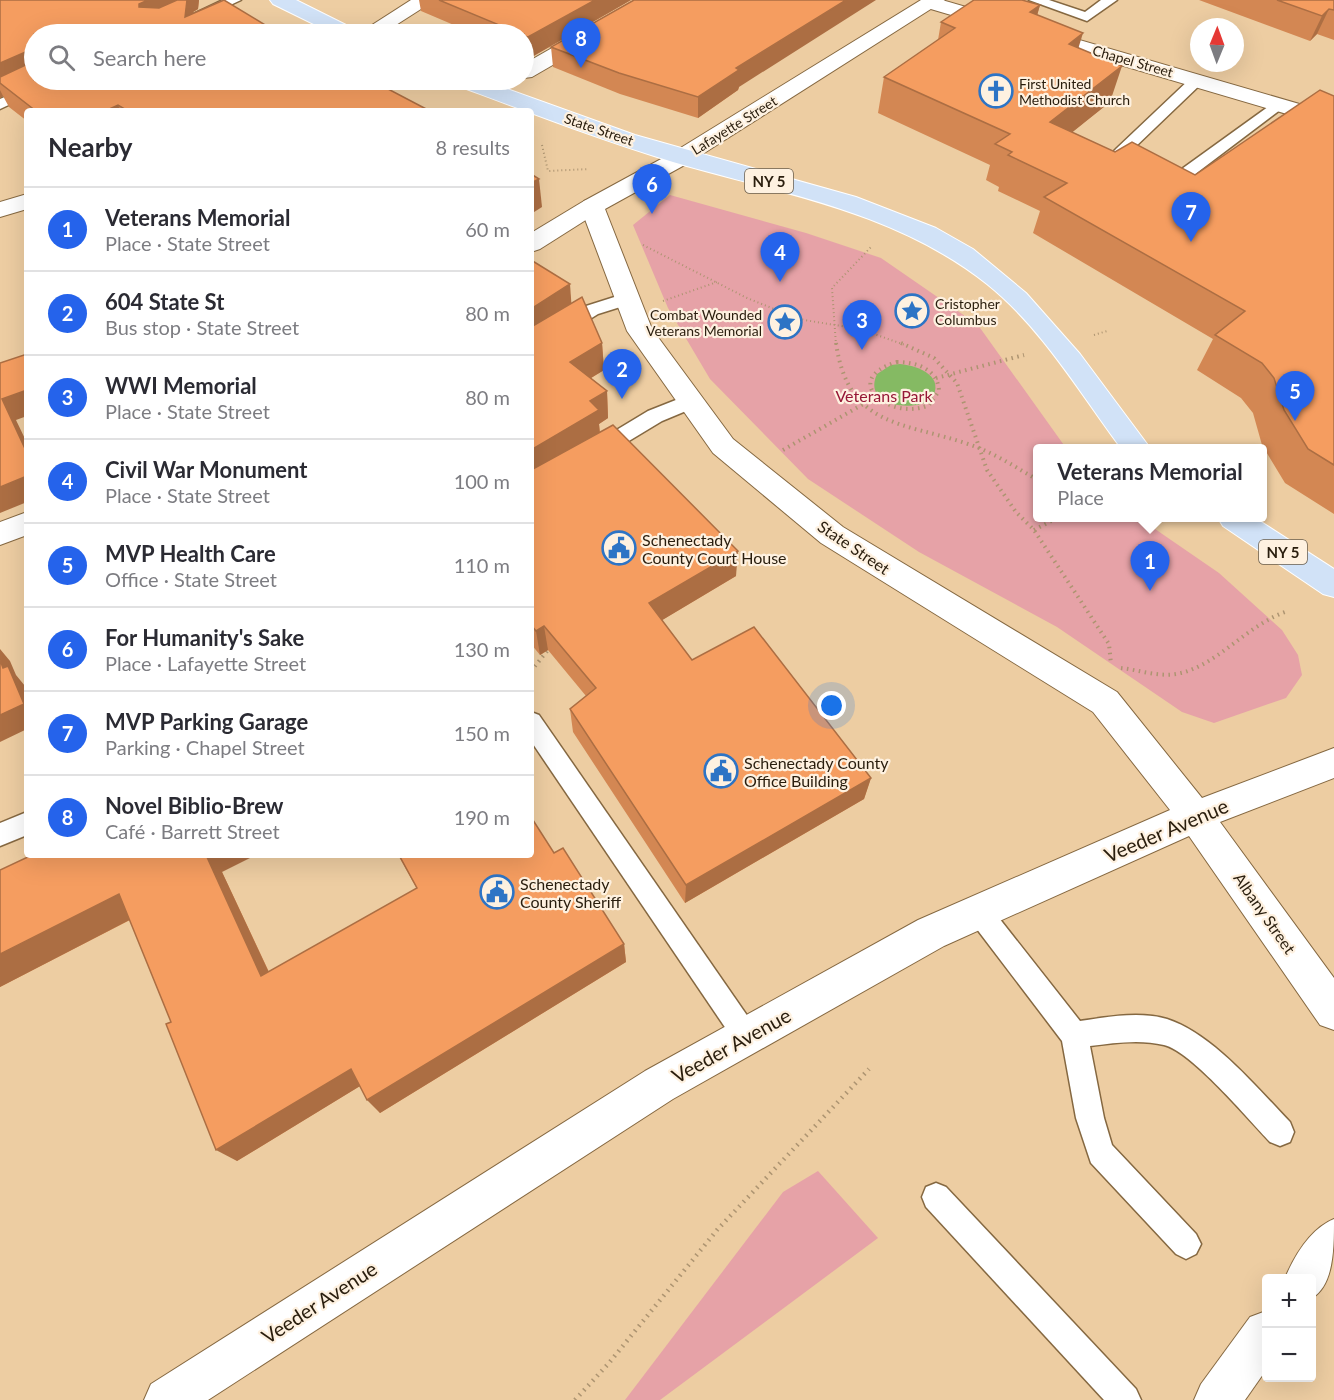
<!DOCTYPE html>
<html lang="en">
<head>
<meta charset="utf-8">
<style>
	:root { --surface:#fff; --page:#f7f7f7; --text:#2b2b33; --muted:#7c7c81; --line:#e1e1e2; --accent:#2563eb }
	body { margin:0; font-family:Lato,sans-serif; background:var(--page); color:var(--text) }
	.controls { position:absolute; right:18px; bottom:18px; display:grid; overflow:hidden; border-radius:6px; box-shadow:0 6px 24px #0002 }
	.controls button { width:54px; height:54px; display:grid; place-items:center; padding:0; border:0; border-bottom:2px solid var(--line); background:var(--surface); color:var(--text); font:30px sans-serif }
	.compass { position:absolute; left:1190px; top:18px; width:54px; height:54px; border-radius:50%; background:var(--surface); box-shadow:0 6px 24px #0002; rotate:1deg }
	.you { position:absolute; left:832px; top:706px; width:21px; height:21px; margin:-15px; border:4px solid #fff; border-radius:50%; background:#1a73e8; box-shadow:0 0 0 9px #1a73e833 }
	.badge { display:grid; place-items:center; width:39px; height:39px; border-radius:50%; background:var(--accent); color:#fff; font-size:20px; font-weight:700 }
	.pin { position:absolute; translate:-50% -50px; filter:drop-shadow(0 2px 3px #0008) }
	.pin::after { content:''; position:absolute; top:32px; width:21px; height:18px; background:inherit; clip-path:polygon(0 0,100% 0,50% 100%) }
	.popup { position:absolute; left:1033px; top:444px; width:234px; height:78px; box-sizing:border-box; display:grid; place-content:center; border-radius:6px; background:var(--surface); filter:drop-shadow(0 2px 4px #0005); font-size:20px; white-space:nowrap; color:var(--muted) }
	.popup b { font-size:22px; color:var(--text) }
	.popup::after { content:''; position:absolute; left:50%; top:100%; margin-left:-12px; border:12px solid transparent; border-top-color:var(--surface) }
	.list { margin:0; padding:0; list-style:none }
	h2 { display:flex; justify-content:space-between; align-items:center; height:78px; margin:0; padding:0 24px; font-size:26px }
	h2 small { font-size:20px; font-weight:400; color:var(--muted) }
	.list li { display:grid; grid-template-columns:39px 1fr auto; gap:18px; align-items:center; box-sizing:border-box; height:84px; padding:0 24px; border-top:2px solid var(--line) }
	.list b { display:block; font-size:22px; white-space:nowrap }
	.list p { margin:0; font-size:20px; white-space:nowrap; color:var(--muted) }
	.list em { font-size:20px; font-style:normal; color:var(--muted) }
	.icon { flex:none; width:33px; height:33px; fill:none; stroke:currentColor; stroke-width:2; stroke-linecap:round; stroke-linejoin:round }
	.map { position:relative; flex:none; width:1334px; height:1400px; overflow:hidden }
	.search { position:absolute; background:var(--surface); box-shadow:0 6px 24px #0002; left:24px; top:24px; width:510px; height:66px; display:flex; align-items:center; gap:15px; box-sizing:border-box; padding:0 21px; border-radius:33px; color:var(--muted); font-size:22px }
	.panel { position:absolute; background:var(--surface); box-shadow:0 6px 24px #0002; left:24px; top:108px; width:510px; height:750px; border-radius:6px }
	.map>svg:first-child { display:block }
	.green { fill:#e6a2a7 }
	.water { fill:#85ba63 }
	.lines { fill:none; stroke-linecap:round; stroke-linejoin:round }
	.lane-casing { stroke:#856841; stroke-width:3 }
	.street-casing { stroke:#856841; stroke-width:2 }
	.secondary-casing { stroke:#856841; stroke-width:2 }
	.primary-casing { stroke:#fff; stroke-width:2 }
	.path-far2 { stroke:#ad9471; stroke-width:2; stroke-dasharray:1 3; stroke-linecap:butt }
	.path-far1 { stroke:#ad9471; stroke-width:4; stroke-dasharray:1.5 4.5; stroke-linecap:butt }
	.path { stroke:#ad9471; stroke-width:4.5; stroke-dasharray:1.5 5; stroke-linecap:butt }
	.lane { fill:#fff; fill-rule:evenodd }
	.street { fill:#fff; fill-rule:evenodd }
	.secondary { fill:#fff; fill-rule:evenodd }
	.primary { fill:#d1e2f7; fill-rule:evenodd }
	.wall { fill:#d38753 }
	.shaded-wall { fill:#ac6e43 }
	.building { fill:#f59d60; stroke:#ac6e43; stroke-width:1.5 }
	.labels { text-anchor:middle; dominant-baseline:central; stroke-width:4.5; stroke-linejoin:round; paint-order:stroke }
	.far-street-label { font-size:14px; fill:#291d0d; stroke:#fef1e0 }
	.far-poi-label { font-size:14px; fill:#291d0d; stroke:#fef1e0; text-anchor:start }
	.shield { fill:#fef1e0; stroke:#695d4c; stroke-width:1.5 }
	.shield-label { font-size:15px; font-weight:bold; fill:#291d0d }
	.park-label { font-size:16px; fill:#961736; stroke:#fef1e0 }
	.poi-label { font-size:16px; fill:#291d0d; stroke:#fef1e0; text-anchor:start }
	.street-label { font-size:16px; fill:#291d0d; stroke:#fef1e0 }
	.near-street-label { font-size:20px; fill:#291d0d; stroke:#fef1e0 }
</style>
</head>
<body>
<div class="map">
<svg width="1334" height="1400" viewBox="0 0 1334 1400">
	<rect width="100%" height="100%" fill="#edcda2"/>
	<!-- green -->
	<g class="green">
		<polygon points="670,195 806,233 881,258 978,325 1066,448 1038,448 1038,518 1139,518 1219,573 1282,630 1298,655 1302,675 1286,698 1214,723 1182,712 1057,627 919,552 808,479 710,379 668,308 633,225"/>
		<polygon points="818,1171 878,1238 660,1400 625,1400 783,1192"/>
	</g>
	<!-- water -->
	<path class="water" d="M900,364C920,366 946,377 931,400C912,412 862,406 877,374L891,365Z"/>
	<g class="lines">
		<defs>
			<g id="lane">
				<polygon points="223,0 241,0 168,34 151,34"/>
				<polygon points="1029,0 1049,0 1085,12 1101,0 1117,0 1087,21"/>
				<polygon points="1197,76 1204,80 1202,83 1132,150 1179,171 1276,101 1281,100 1288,104 1186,181 1174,181 1117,154 1114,151 1117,148 1192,77"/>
				<polygon points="44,80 62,80 0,109 0,99"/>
				<polygon points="627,293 636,299 633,303 598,314 531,356 531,342 586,306"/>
				<polygon points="691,394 698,396 700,401 698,406 662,421 604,456 590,456 587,451 590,446 648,411"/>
				<polygon points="531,712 539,715 755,1027 759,1036 755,1045 746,1049 737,1045 531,741"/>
				<polygon points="27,812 27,835 0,846 0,823"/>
				<path d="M979,900L988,904L1080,1021C1107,1017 1140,1011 1167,1019C1213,1034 1257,1088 1290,1122L1294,1132L1290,1142L1280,1146L1270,1142C1249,1120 1191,1051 1164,1045C1140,1039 1114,1043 1090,1046L1104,1118L1112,1145L1196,1234L1201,1244L1196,1254L1186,1259L1176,1254L1091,1163L1076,1118L1062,1041L970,920L966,912L970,904Z"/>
				<polygon points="936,1183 946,1187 1136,1389 1141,1400 1104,1400 926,1207 922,1197 926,1187"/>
			</g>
			<g id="street">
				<polygon points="636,0 661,0 658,4 532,77 524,78 524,64"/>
				<polygon points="923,0 942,0 1334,114 1334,128 924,7 921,3"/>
				<polygon points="592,199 600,201 604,206 600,211 540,249 531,252 531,233 584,201"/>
				<polygon points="27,512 27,535 0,545 0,522"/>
				<path d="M1334,1219C1334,1248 1334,1285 1312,1298V1278H1285C1295,1255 1310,1229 1334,1219Z"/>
				<polygon points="1266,1311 1266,1370 1245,1400 1194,1400 1201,1384 1250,1317"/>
			</g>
			<g id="secondary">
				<polygon points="411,0 435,0 382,34 358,34"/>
				<polygon points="921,0 945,0 690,162 605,209 652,329 733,439 843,527 1117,692 1202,798 1334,748 1334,778 1220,822 1334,978 1334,1030 1320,1025 1189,836 944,946 673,1099 208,1400 144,1400 151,1384 645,1071 918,920 1170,810 1093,712 821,543 713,453 627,331 580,206 584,201 674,152"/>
				<polygon points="27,194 27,209 0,217 0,202"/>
			</g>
			<g id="primary">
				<polygon points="270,0 296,0 356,30 359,34 334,34 273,4"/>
				<path d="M453,80H482L635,135L856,197L936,228L973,249L1026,293L1080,354L1150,448H1121C1080,393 1041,327 987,284C895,211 782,194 673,162C598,139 528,112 456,85Z"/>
				<polygon points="1218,518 1255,518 1334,569 1334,597 1323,594 1223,526"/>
			</g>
		</defs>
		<!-- lane casing -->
		<use href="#lane" class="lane-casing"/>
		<!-- street casing -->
		<use href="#street" class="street-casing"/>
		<!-- secondary casing -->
		<use href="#secondary" class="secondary-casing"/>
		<!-- primary casing -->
		<use href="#primary" class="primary-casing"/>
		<!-- path-far2 -->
		<g class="path-far2">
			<polyline points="542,145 548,171 589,169"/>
			<polyline points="643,245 747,298 779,311 804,320 860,329 905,345"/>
			<polyline points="663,301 717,282"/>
			<polyline points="1094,335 1107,331"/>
			<polyline points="836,345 832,288 871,247"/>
		</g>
		<!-- path-far1 -->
		<g class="path-far1">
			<path d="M836,343C848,428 904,422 968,444C993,452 1015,467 1038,480"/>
			<polyline points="901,343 934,358 957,383 987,470 1016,512 1034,530 1109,644 1111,664"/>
			<path d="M897,362C916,362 938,369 939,391L929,405C892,422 837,380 897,362Z"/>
			<polyline points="936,378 1024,355"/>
			<polyline points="783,450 874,398"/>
			<polyline points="1034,530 1057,518"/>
			<path d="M1121,668C1139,670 1158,677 1176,674C1217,667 1247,624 1288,611"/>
			<polyline points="531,671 548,650"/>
		</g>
		<!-- path -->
		<polyline class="path" points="575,1400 609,1363 717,1230 869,1069"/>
		<!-- lane -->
		<use href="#lane" class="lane"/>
		<!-- street -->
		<use href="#street" class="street"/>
		<!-- secondary -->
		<use href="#secondary" class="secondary"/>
		<!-- primary -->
		<use href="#primary" class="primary"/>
	</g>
	<!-- wall -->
	<g class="wall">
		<polygon points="0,0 199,0 198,9 193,12 193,13 280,34 34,34 34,80 430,111 27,111 27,121 9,107 3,96 0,98"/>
		<polygon points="419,0 631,0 530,58 524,55 524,34 475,34 421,11"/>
		<polygon points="1199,0 1334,0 1334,40 1317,34 1310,41"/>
		<polygon points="1040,5 1037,15 1079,48 1110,102 1072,132 1115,152 1195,175 1334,96 1334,514 1285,483 1262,445 1253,413 1241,398 1197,370 1213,339 1033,233 1040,211 998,191 999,187 986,180 990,165 878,113 884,77 938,40 941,22"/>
		<polygon points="551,47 739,87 738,90 698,118 620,94 553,67"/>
		<polygon points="531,260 571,304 602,343 604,370 591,378 607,391 608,418 599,424 600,432 736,576 662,620 692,660 871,778 864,799 685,903 573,732 570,709 586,696 548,650 540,655 531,644"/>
		<polygon points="554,853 624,944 626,962 380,1113 360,1086 237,1161 171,1022 130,920 0,987 0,870 222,872 269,972 417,889 398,855 531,855"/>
	</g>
	<!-- shaded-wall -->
	<g class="shaded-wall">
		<polygon points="148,0 199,0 198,9 193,12 197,23 139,7 139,4"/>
		<polygon points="595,0 631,0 530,58 528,37"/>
		<polygon points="846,0 876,0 739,87 738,90 698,118 698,97 736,68"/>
		<polygon points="1040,5 1030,41 1030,12"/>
		<polygon points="1329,9 1317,34 1310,41 1322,16"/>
		<polygon points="1083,33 1072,69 1069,44"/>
		<polygon points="30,50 34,60 34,80 0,83 0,63"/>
		<polygon points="1122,66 1110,102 1039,159 1050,122"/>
		<polygon points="193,80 259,80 206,104 192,82"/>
		<polygon points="0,90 3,96 0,98"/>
		<polygon points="118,105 121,111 105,111"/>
		<polygon points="539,179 542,207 531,214 531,183"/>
		<polygon points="570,284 572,312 531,339 531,309"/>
		<polygon points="602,343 604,370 573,389 570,362"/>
		<polygon points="27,390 27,416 16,420 27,443 27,453 2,399"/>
		<polygon points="607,391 608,418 599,424 600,437 531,479 531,450 590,401"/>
		<polygon points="27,476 27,502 0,513 0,487"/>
		<polygon points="738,551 736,576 649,628 649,603"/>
		<polygon points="544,626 548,650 540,655 536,631"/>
		<polygon points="0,649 10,661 16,675 25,686 27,689 27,729 0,742 0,715 3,668 0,660"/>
		<polygon points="871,778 864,799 685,903 686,885"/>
		<polygon points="206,855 256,855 222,872 279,994 261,976"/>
		<polygon points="119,894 141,914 0,987 0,954"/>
		<polygon points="624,944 626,962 380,1113 367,1100"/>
		<polygon points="351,1069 365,1083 237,1161 216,1150"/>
	</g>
	<!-- building -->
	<g class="building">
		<polygon points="0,0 148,0 139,4 139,7 159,8 177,0 187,0 185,17 224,0 280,34 34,34 34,50 30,50 0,63"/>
		<polygon points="439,0 595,0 528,37 524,36 524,34 521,34"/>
		<polygon points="634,0 846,0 736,68 739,70 698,97 619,73 551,47"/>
		<polygon points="974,0 1022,0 1040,5 1030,12 1083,33 1069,44 1122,66 1050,122 1115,152 1132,142 1195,175 1320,90 1334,96 1334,465 1308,449 1284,410 1274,378 1262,363 1215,335 1245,311 1044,197 1067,183 1008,155 1012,152 995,144 1010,134 884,77 955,28 941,22"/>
		<polygon points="1277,0 1334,0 1334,10 1329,9 1322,16"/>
		<polygon points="34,61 34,80 193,80 192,82 194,85 223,85 235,80 371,80 430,111 128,111 118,105 105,111 36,111 0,83 0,77"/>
		<polygon points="531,174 539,179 531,183"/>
		<polygon points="531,260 570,284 531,309"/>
		<polygon points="582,297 602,343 570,362 607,391 590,401 599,410 531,450 531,327"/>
		<polygon points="27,354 27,390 2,399 27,453 27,476 0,487 0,363"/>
		<polygon points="613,425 738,551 649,603 692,660 754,627 871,778 686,885 570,709 596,688 544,626 536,631 531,625 531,470"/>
		<polygon points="0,660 3,668 8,666 24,704 0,715"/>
		<polygon points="531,817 554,853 563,848 624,944 367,1100 351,1069 216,1150 166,1024 171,1022 119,894 0,954 0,870 32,855 206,855 261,976 417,888 399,855 531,855"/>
	</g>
	<!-- icons -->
	<defs>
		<symbol id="church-ring" viewBox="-11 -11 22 22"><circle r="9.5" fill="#fef1e0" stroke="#2d74c5" stroke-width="1.5"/><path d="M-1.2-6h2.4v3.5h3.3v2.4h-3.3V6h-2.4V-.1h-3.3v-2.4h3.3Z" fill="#2d74c5"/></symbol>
		<symbol id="sight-ring" viewBox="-11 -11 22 22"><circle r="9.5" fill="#fef1e0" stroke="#2d74c5" stroke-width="1.5"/><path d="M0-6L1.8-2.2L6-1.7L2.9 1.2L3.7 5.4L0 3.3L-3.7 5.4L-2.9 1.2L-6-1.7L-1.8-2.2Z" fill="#2d74c5"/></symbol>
		<symbol id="civic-ring" viewBox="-11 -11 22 22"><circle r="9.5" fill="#fef1e0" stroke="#2d74c5" stroke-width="1.5"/><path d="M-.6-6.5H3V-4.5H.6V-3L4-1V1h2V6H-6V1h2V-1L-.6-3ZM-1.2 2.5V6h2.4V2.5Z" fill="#2d74c5"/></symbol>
	</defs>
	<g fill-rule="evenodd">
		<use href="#church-ring" x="977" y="72" width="38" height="38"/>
		<use href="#sight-ring" x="893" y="292" width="38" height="38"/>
		<use href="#sight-ring" x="766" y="303" width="38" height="38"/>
		<use href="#civic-ring" x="600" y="529" width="38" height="38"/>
		<use href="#civic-ring" x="702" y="752" width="38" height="38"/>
		<use href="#civic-ring" x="478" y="873" width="38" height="38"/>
	</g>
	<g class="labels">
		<!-- far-street labels -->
		<g class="far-street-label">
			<text transform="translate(1133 61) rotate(16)">Chapel Street</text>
			<text transform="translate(734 125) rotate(-32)">Lafayette Street</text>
			<text transform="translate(599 129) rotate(19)">State Street</text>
		</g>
		<!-- far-poi labels -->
		<g class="far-poi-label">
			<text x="1019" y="83">First United<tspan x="1019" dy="16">Methodist Church</tspan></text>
			<text x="935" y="303">Cristopher<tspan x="935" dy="16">Columbus</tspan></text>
			<text x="762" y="314" text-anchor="end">Combat Wounded<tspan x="762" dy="16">Veterans Memorial</tspan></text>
		</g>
		<!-- shield labels -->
		<g class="shield">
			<rect x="745" y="169" width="48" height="24" rx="4.5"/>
			<rect x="1259" y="540" width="48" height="24" rx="4.5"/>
		</g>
		<g class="shield-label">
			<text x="769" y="181">NY 5</text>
			<text x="1283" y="552">NY 5</text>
		</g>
		<!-- park labels -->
		<g class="park-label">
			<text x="884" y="395">Veterans Park</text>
		</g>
		<!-- poi labels -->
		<g class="poi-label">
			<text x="642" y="539">Schenectady<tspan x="642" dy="18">County Court House</tspan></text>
			<text x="744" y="762">Schenectady County<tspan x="744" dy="18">Office Building</tspan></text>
			<text x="520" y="883">Schenectady<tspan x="520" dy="18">County Sheriff</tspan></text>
		</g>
		<!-- street labels -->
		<g class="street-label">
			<text transform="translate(854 547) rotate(34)">State Street</text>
			<text transform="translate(1265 913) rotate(55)">Albany Street</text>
		</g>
		<!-- near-street labels -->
		<g class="near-street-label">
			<text transform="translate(1166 830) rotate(-23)">Veeder Avenue</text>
			<text transform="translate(731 1045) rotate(-29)">Veeder Avenue</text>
			<text transform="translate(319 1302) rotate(-33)">Veeder Avenue</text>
		</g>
	</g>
</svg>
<div class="controls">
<button>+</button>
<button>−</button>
</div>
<svg class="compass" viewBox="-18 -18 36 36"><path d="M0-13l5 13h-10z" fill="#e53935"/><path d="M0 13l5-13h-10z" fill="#7c7c81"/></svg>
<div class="you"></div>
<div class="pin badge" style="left:1150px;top:591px">1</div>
<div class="popup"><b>Veterans Memorial</b>Place</div>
<div class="pin badge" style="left:622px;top:399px">2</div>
<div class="pin badge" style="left:862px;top:350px">3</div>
<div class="pin badge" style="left:780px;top:282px">4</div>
<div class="pin badge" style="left:1295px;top:421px">5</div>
<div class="pin badge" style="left:652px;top:214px">6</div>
<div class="pin badge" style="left:1191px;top:242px">7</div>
<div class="pin badge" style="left:581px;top:68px">8</div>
<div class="search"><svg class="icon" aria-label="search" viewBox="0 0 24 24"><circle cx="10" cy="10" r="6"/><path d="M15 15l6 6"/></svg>Search here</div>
<section class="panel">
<h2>Nearby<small>8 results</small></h2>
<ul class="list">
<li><span class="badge">1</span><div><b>Veterans Memorial</b><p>Place · State Street</p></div><em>60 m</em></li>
<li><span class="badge">2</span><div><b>604 State St</b><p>Bus stop · State Street</p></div><em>80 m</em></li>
<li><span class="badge">3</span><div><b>WWI Memorial</b><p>Place · State Street</p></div><em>80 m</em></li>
<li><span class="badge">4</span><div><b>Civil War Monument</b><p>Place · State Street</p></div><em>100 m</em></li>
<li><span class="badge">5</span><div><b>MVP Health Care</b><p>Office · State Street</p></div><em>110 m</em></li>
<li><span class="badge">6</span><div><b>For Humanity's Sake</b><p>Place · Lafayette Street</p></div><em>130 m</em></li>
<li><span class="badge">7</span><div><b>MVP Parking Garage</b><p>Parking · Chapel Street</p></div><em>150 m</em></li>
<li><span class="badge">8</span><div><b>Novel Biblio-Brew</b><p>Café · Barrett Street</p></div><em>190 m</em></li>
</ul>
</section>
</div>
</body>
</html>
